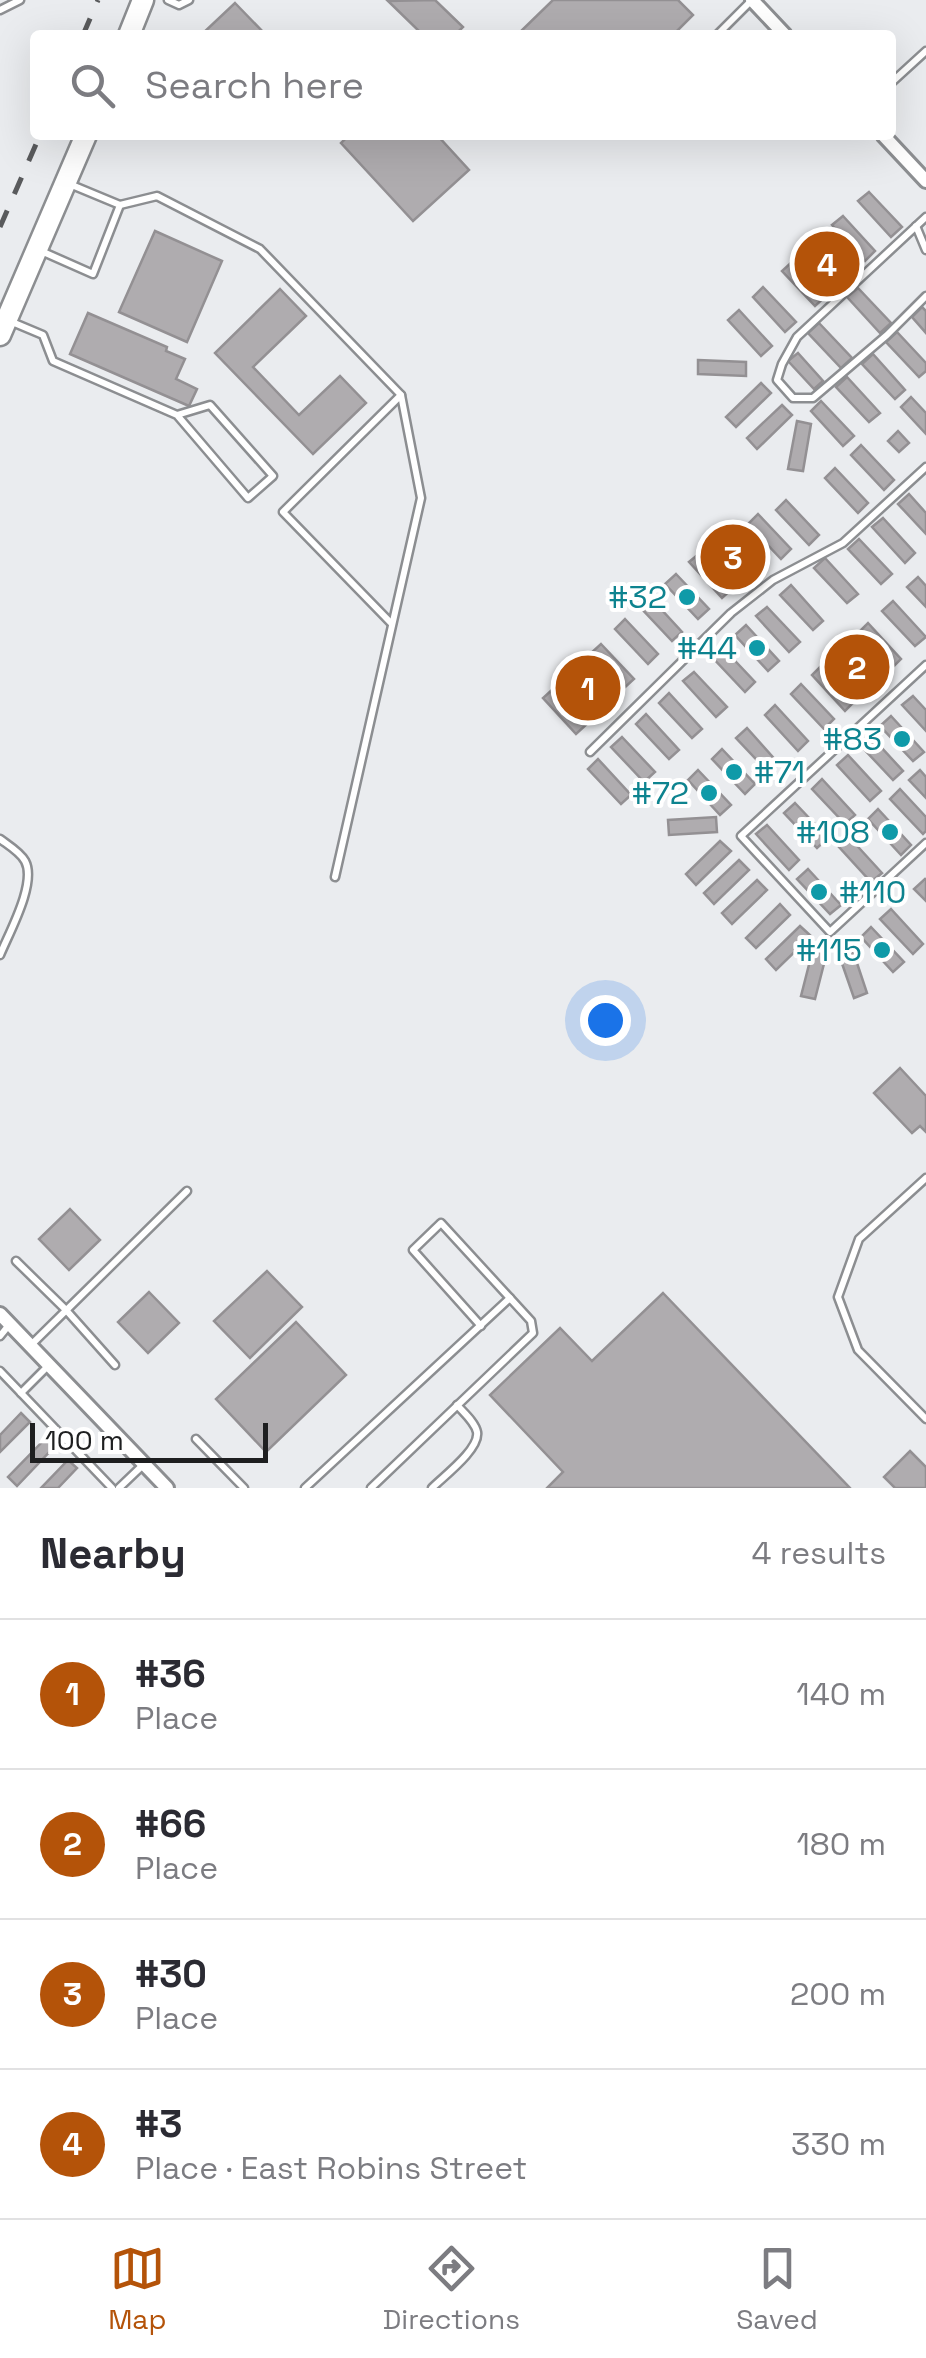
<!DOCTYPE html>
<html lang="en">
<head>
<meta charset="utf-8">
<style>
	:root { --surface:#fff; --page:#f7f7f7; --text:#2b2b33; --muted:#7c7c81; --line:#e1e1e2; --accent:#b45309 }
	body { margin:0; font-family:"Space Grotesk",sans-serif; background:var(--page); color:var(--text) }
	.scale { position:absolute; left:30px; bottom:25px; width:238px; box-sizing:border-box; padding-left:10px; border:5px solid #1e1f20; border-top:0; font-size:28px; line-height:35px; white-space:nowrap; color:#1e1f20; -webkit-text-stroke:8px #fff; paint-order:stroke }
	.you { position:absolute; left:605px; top:1020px; width:35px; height:35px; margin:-25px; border:8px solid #fff; border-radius:50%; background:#1a73e8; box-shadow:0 0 0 15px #1a73e833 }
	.badge { display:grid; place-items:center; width:65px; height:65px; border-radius:50%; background:var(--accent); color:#fff; font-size:32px; font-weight:700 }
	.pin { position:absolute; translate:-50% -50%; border:5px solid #fff; box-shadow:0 2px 10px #0006 }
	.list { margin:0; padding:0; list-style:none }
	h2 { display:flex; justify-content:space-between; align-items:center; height:130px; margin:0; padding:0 40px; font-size:42px }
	h2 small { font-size:32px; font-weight:400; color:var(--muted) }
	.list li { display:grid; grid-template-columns:65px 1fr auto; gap:30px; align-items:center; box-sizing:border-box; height:150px; padding:0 40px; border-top:2px solid var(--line) }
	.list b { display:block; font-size:38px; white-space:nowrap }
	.list p { margin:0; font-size:32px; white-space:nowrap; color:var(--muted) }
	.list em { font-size:32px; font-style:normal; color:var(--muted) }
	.icon { flex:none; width:55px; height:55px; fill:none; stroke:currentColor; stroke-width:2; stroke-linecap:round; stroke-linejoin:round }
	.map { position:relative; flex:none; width:926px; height:1488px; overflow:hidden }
	.search { position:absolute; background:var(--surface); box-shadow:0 10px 40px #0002; left:30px; right:30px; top:30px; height:110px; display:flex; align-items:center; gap:25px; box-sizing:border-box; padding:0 35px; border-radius:10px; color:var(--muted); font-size:38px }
	.sheet { height:730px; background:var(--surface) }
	nav { display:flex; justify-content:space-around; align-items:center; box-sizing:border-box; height:140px; border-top:2px solid var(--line); background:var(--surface); font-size:28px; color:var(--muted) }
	nav a { display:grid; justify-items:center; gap:5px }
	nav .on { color:var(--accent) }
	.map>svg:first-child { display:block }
	.building { fill:#afacaf; stroke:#939093; stroke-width:2.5 }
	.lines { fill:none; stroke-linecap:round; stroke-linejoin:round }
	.service-casing { stroke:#8c8e91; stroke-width:11 }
	.minor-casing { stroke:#8c8e91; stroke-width:18 }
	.primary-casing { stroke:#8c8e91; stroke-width:25 }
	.service { stroke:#fff; stroke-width:6 }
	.minor { stroke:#fff; stroke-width:12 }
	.primary { stroke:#fff; stroke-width:20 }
	.rail { stroke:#595a5c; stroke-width:5; stroke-dasharray:18 18; stroke-linecap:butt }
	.culture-dot { fill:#0f9aa8; stroke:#fff; stroke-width:4 }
	.labels { text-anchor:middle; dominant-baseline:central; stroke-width:8; stroke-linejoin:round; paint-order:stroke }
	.culture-label { font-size:32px; fill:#0d838f; stroke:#fff; text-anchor:end }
</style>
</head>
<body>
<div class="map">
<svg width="926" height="1488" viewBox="0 0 926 1488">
	<rect width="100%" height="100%" fill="#eaecef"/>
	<!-- building -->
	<g class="building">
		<polygon points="435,0 463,27 455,35 423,35 388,1"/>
		<polygon points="553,0 678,0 693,15 673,35 517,35"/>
		<polygon points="235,3 266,35 201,35"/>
		<polygon points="349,135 437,135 469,170 413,221 341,143"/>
		<polygon points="869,192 902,227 891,237 858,201"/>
		<polygon points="843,216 875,251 865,261 832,225"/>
		<polygon points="155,231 222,261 187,342 119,312"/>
		<polygon points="815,241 848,277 838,287 805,251"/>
		<polygon points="793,261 826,296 815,306 782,271"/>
		<polygon points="763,287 796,322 785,332 753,297"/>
		<polygon points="858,288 891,323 880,333 847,297"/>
		<polygon points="280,289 306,316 253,367 299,415 340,376 366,403 313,454 215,353"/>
		<polygon points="922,307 926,311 926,333 912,317"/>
		<polygon points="739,310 772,346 761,356 728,320"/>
		<polygon points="88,313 167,347 166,351 185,359 176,379 197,389 189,406 70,354"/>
		<polygon points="819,323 852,358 841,368 808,333"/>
		<polygon points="897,332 926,363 926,371 919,377 886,342"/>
		<polygon points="798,353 823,381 814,389 788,361"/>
		<polygon points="873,354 905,390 895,399 862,364"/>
		<polygon points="698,360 746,362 746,376 698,374"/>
		<polygon points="847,377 880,413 869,422 836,387"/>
		<polygon points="761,383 771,393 736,427 726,417"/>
		<polygon points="911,397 926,413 926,434 901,407"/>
		<polygon points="821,401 854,436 843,446 811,411"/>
		<polygon points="782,405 792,415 757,449 747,438"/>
		<polygon points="797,421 811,424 803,471 788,469"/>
		<polygon points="898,431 909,443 899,452 888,441"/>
		<polygon points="861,445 894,480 884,490 851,455"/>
		<polygon points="835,468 868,503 858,513 825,478"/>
		<polygon points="909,494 926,513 926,534 898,504"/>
		<polygon points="786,500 819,535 809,545 776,510"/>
		<polygon points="758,514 791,549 781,559 748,524"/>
		<polygon points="883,518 915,553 905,563 872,527"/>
		<polygon points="722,534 755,570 744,580 712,544"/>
		<polygon points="859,539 892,574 881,584 848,549"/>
		<polygon points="700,553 733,588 722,598 689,562"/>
		<polygon points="825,558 858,594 847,603 814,568"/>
		<polygon points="676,574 709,609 698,619 665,584"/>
		<polygon points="918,577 926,586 926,607 907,587"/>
		<polygon points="791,585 823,621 813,630 780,595"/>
		<polygon points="649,596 682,632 672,641 639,606"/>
		<polygon points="893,601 926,637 915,646 882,611"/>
		<polygon points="767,607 800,642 789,652 756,616"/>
		<polygon points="625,619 658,654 648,664 615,629"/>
		<polygon points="868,623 901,659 891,669 858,633"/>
		<polygon points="746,625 779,661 768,671 735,635"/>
		<polygon points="601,644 634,679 623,689 590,654"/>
		<polygon points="846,645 879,680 868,690 835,654"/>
		<polygon points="722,647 755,682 745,692 712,657"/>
		<polygon points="822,665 855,701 845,711 812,675"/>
		<polygon points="577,666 610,701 599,711 567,676"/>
		<polygon points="694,672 727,707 716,717 683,681"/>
		<polygon points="801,684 834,719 824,729 791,694"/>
		<polygon points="554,688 587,724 576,734 543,698"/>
		<polygon points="669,693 702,729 692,738 659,703"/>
		<polygon points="913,696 926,710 926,731 902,705"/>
		<polygon points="775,705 808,741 798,751 765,715"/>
		<polygon points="646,714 679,750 669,759 636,724"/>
		<polygon points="891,716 924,752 913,761 880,726"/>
		<polygon points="747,728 779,764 769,773 736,738"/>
		<polygon points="870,735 903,771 893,780 860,745"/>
		<polygon points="622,737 655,772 644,782 611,747"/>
		<polygon points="722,749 755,784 745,794 712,759"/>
		<polygon points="848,755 881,791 870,801 837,765"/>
		<polygon points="598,759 631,795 621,804 588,769"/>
		<polygon points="698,770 731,805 720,815 688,780"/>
		<polygon points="920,770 926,777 926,798 909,780"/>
		<polygon points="822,779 855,815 845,824 812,789"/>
		<polygon points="900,789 926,817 926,831 923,834 890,799"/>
		<polygon points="795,803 828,838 817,848 784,813"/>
		<polygon points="878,809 911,845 901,855 868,819"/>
		<polygon points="716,817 717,832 669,835 668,820"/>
		<polygon points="767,825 799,860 789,870 756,834"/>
		<polygon points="849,837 882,873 871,882 839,847"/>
		<polygon points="720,841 731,851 696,885 686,874"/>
		<polygon points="739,860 749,870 714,904 704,893"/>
		<polygon points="808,869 841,905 830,914 797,879"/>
		<polygon points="925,879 926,880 926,901 914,889"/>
		<polygon points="757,880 767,890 732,924 722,913"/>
		<polygon points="780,904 790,915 756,948 746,938"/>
		<polygon points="891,909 923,944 913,954 880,919"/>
		<polygon points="800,926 811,936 776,970 766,959"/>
		<polygon points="871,927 904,962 893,972 861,937"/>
		<polygon points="852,948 867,993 854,998 838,952"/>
		<polygon points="813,949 827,952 815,999 801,996"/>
		<polygon points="900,1068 926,1096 926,1132 920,1126 912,1133 874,1093"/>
		<polygon points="70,1209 100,1240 69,1270 39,1239"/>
		<polygon points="267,1271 302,1307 250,1358 214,1321"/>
		<polygon points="149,1292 179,1323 148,1353 118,1322"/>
		<polygon points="663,1293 850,1488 547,1488 563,1472 490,1395 560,1328 592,1361"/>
		<polygon points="296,1322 346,1375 266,1452 216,1399"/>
		<polygon points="21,1413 30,1422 0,1452 0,1435"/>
		<polygon points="46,1438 55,1446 17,1486 8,1477"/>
		<polygon points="910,1451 926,1467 926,1488 895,1488 884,1477"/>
		<polygon points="68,1460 77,1468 58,1488 41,1488"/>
	</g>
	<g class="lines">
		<defs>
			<g id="service">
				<polyline points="168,0 179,5 189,0"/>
				<polyline points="0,10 20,0"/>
				<polyline points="717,35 751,1"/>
				<polyline points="891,83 926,51"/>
				<polyline points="120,205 157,196 260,249 401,395 421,498 335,877"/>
				<polyline points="926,217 797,337 782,364 777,380 793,398 813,398 887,335 926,296"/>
				<polyline points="916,226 926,250"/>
				<polyline points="41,251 93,274 120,205 67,183"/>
				<polyline points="12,322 43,335 53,361 177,415 248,498 273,476 210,405 177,415"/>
				<polyline points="391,623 283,512 401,395"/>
				<polyline points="926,665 741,836 830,932 926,843"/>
				<polyline points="590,752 731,613 773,580 843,543 926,467"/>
				<path d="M0,839C8,845 20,852 25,861C37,883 9,933 0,955"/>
				<polyline points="926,1178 859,1239 838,1297 858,1350 926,1419"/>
				<polyline points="16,1261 66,1310 115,1365"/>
				<polyline points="0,1336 9,1325"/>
				<polyline points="31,1345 187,1191"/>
				<polyline points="0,1371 112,1488"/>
				<polyline points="21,1393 48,1366"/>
				<polyline points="196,1439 244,1488"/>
				<polyline points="119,1488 143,1465"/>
				<polyline points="305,1488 510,1298"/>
				<polyline points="371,1488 533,1333 531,1321 441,1223 413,1250 481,1326"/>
				<path d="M432,1488C444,1476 480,1449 477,1432C475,1422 463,1412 457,1405"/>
			</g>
			<g id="minor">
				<polyline points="752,0 785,35"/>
				<polyline points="883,135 926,181"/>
				<polyline points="0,1314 167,1488"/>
			</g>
			<g id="primary">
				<polyline points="129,35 143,0"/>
				<polyline points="0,335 86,135"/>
			</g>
		</defs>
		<!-- service casing -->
		<use href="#service" class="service-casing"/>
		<!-- minor casing -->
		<use href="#minor" class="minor-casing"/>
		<!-- primary casing -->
		<use href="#primary" class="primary-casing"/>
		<!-- service -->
		<use href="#service" class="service"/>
		<!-- minor -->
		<use href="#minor" class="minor"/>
		<!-- primary -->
		<use href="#primary" class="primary"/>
		<!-- rail -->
		<g class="rail">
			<polyline points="83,35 98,0"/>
			<polyline points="0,227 40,135"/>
		</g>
	</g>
	<!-- markers -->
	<g class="culture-dot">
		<circle cx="687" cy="597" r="10"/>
		<circle cx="757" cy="648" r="10"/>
		<circle cx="902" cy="739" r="10"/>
		<circle cx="734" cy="772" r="10"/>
		<circle cx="709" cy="793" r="10"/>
		<circle cx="890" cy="832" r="10"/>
		<circle cx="819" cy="892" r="10"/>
		<circle cx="882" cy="950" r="10"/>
	</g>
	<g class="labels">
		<!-- culture labels -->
		<g class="culture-label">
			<text x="667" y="597">#32</text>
			<text x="737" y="648">#44</text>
			<text x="882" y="739">#83</text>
			<text x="754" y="772" text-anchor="start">#71</text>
			<text x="689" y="793">#72</text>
			<text x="870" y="832">#108</text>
			<text x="839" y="892" text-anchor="start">#110</text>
			<text x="862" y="950">#115</text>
		</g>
	</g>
</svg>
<div class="scale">100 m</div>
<div class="you"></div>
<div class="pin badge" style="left:588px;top:688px">1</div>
<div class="pin badge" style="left:857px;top:667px">2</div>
<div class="pin badge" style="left:733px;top:557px">3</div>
<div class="pin badge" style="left:827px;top:264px">4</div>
<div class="search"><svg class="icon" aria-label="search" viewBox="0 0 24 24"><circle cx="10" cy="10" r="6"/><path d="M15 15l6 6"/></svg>Search here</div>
</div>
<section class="sheet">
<h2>Nearby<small>4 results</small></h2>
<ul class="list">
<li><span class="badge">1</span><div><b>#36</b><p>Place</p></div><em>140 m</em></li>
<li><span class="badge">2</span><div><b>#66</b><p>Place</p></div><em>180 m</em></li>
<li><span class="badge">3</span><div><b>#30</b><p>Place</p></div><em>200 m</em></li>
<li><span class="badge">4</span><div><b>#3</b><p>Place · East Robins Street</p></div><em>330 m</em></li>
</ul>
</section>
<nav>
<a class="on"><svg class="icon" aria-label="map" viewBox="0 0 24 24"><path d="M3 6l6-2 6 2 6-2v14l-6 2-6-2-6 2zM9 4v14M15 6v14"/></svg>Map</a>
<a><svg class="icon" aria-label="directions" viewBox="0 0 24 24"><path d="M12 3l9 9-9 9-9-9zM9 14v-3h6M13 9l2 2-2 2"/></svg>Directions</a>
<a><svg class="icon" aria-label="saved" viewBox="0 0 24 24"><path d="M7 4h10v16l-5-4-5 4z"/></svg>Saved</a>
</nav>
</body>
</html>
